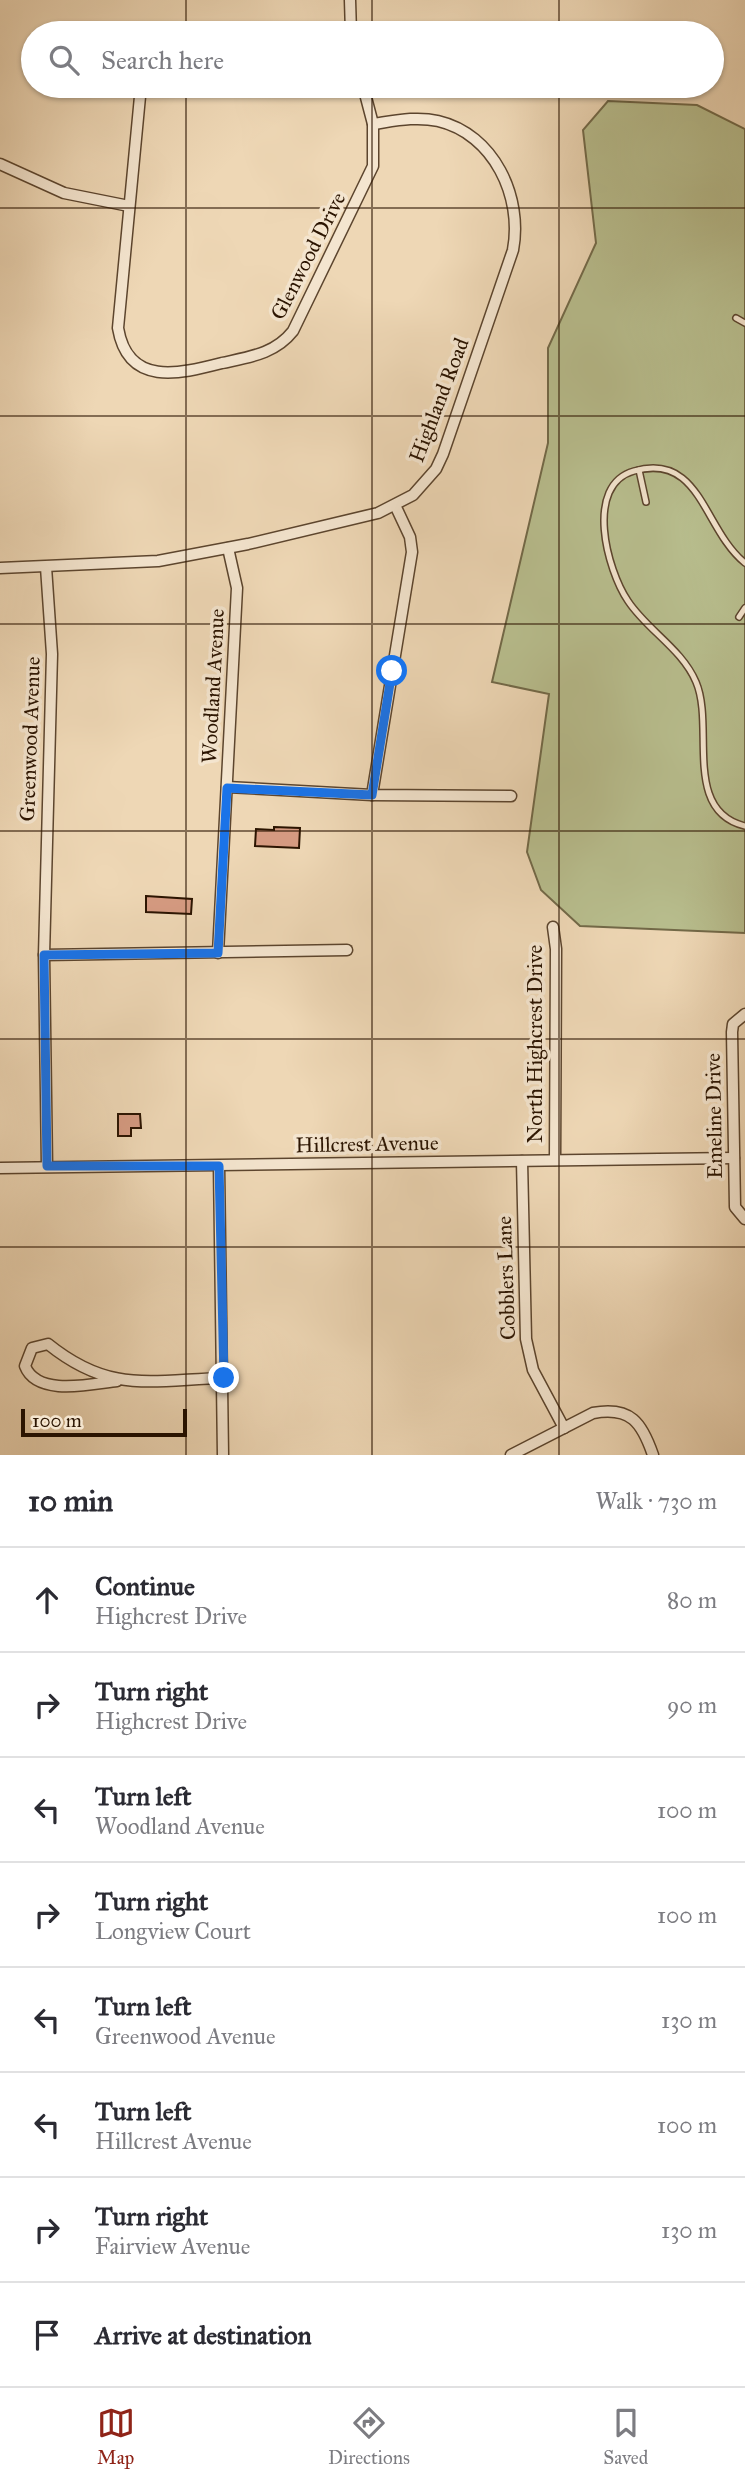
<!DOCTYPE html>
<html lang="en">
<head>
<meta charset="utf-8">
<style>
	:root { --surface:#fff; --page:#f7f7f7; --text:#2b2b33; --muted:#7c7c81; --line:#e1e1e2; --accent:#8f2418 }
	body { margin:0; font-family:"IM FELL Great Primer",serif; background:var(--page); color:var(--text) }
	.scale { position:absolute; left:21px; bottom:18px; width:166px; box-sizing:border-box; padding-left:7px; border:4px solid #2b1401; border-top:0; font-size:19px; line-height:24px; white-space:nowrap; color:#2b1401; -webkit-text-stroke:5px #f4e5cf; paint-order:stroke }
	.stop { position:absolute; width:21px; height:21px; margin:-16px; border:5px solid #1a73e8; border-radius:50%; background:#fff }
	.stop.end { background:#1a73e8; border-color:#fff; box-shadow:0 2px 7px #0008 }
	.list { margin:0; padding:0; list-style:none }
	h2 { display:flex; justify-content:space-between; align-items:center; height:91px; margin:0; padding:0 28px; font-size:30px }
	h2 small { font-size:23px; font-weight:400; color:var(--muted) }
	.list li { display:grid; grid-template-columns:46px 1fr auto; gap:21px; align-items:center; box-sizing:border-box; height:105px; padding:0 28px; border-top:2px solid var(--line) }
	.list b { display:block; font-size:26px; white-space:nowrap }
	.list p { margin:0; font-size:23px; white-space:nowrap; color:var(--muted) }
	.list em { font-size:23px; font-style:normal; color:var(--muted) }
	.icon { flex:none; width:38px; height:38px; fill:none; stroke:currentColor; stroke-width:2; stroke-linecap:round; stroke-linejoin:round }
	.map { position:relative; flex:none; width:745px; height:1455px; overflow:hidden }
	.search { position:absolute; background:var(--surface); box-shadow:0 2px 5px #0004; left:21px; right:21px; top:21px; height:77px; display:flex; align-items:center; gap:18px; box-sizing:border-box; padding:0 24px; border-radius:38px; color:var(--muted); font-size:26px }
	.sheet { height:931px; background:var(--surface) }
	nav { display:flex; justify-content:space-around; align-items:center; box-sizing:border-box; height:98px; border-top:2px solid var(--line); background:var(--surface); font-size:19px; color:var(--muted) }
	nav a { display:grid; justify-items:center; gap:4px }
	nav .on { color:var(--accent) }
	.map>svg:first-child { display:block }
	.green { fill:#b8be8e; stroke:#726948; stroke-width:2 }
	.building { fill:#d69b82; stroke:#2b1401; stroke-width:2 }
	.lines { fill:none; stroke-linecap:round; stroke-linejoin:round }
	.service-casing { stroke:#5c452e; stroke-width:8 }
	.minor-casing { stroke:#5c452e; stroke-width:13 }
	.service { stroke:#f4e5cf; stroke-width:5 }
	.minor { stroke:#f4e5cf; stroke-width:10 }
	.route { stroke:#1a73e8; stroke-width:9 }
	.grid { fill:none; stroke:#2b1401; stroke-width:2; stroke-opacity:0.55 }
	.labels { text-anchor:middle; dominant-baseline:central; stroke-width:7; stroke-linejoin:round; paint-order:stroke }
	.street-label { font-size:21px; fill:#2b1401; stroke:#f4e5cf }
</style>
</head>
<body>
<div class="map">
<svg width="745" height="1455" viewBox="0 0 745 1455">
	<rect width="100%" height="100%" fill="#eed7b5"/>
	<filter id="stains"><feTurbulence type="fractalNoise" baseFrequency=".00286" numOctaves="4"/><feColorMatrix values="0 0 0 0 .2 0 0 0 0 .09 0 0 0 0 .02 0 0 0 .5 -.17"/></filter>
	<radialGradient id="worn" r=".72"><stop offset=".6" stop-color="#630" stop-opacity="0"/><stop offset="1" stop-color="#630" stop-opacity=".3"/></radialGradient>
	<!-- green -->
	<polygon class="green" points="608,101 697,105 745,129 745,933 580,926 541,890 527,852 549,694 492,682 548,443 548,348 596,243 583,130"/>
	<!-- building -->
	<g class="building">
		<polygon points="274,827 300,828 299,848 255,846 256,829 274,830"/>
		<polygon points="146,896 192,899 191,914 146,912"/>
		<polygon points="118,1114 140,1114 141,1128 131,1128 131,1136 118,1136"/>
	</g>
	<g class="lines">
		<defs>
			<g id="service">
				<polyline points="736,318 745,323"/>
				<polyline points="639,470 646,502"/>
				<path d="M745,563C703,529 701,452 634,471C584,485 607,570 628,601C647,630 682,649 696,682C715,726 682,811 745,826"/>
				<polyline points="739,617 745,608"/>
			</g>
			<g id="minor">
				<polyline points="350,0 351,33"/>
				<polyline points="165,33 181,30 195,33"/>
				<path d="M141,86L118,328C128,387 179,374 222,363C249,357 275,354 293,331L373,166V124L363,86"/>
				<polyline points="0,164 64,193 129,206"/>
				<polyline points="46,567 52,654 44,955 47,1166"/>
				<path d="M0,568L158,561L248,544L378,513L413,495L436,469L443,454L513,250C523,197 494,134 438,121C416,116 394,121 373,124"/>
				<polyline points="227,787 372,795 511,796"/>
				<polyline points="372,795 412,552 410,537 395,505"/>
				<polyline points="553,927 556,949 555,1160"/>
				<polyline points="218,953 237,588 228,548"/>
				<polyline points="44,955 347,950"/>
				<polyline points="745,1014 733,1024 732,1032 735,1207 745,1219"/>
				<polyline points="522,1161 526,1339 533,1370 564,1428"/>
				<polyline points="219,1166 223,1455"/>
				<polyline points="0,1168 734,1158"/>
				<path d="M117,1381C91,1384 37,1397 25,1366L32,1348L48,1344C110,1394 150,1380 224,1378"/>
				<path d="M511,1455L593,1413C631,1406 642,1423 653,1455"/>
			</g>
		</defs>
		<!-- service casing -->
		<use href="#service" class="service-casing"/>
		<!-- minor casing -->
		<use href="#minor" class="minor-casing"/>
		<!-- service -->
		<use href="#service" class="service"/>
		<!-- minor -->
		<use href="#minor" class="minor"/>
	</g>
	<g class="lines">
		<!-- route -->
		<polyline class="route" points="224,1378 219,1166 47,1166 44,955 218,953 227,788 372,795 392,671"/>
	</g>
	<!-- grid -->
	<path class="grid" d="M186,0V33M372,0V33M559,0V33M186,86V1455M372,86V1455M559,86V1455M0,208H745M0,416H745M0,624H745M0,831H745M0,1039H745M0,1247H745"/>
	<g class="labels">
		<!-- street labels -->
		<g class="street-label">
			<text transform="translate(308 256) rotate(-63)">Glenwood Drive</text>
			<text transform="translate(439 400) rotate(-69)">Highland Road</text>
			<text transform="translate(213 686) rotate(-87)">Woodland Avenue</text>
			<text transform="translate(30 739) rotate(-88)">Greenwood Avenue</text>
			<text transform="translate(535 1044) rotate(-90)">North Highcrest Drive</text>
			<text transform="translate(714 1116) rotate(-91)">Emeline Drive</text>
			<text transform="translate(367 1144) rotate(-1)">Hillcrest Avenue</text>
			<text transform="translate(506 1278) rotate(-92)">Cobblers Lane</text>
		</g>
	</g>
	<rect width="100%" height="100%" filter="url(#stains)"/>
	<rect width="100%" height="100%" fill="url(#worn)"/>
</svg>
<div class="scale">100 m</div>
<div class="stop" style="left:392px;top:671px"></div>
<div class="stop end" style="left:224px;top:1378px"></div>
<div class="search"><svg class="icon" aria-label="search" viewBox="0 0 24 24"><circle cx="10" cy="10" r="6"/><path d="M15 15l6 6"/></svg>Search here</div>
</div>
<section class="sheet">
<h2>10 min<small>Walk · 730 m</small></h2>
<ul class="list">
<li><svg class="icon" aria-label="ahead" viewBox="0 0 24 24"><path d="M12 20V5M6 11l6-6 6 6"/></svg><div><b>Continue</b><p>Highcrest Drive</p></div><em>80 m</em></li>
<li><svg class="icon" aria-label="right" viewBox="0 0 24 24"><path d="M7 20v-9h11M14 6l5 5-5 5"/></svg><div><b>Turn right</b><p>Highcrest Drive</p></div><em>90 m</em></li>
<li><svg class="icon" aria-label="left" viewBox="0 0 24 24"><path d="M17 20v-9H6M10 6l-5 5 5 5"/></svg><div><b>Turn left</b><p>Woodland Avenue</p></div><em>100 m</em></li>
<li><svg class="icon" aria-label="right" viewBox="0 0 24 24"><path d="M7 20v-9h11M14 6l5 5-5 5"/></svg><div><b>Turn right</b><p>Longview Court</p></div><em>100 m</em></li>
<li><svg class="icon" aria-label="left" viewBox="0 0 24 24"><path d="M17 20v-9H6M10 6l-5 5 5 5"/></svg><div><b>Turn left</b><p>Greenwood Avenue</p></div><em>130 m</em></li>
<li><svg class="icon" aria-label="left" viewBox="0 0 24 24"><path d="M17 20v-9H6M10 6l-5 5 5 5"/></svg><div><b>Turn left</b><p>Hillcrest Avenue</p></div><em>100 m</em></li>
<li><svg class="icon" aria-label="right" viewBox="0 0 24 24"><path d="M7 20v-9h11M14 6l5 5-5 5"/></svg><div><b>Turn right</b><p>Fairview Avenue</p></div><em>130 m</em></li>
<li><svg class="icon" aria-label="arrive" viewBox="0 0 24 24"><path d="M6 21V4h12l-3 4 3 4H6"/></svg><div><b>Arrive at destination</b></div></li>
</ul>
</section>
<nav>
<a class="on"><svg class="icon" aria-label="map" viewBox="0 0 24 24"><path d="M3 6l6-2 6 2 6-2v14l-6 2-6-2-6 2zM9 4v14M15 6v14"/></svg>Map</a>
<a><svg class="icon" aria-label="directions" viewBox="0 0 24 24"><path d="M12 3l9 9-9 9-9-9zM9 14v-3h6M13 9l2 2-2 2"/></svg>Directions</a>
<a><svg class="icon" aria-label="saved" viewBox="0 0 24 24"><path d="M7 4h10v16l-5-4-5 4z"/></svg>Saved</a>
</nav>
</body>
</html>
